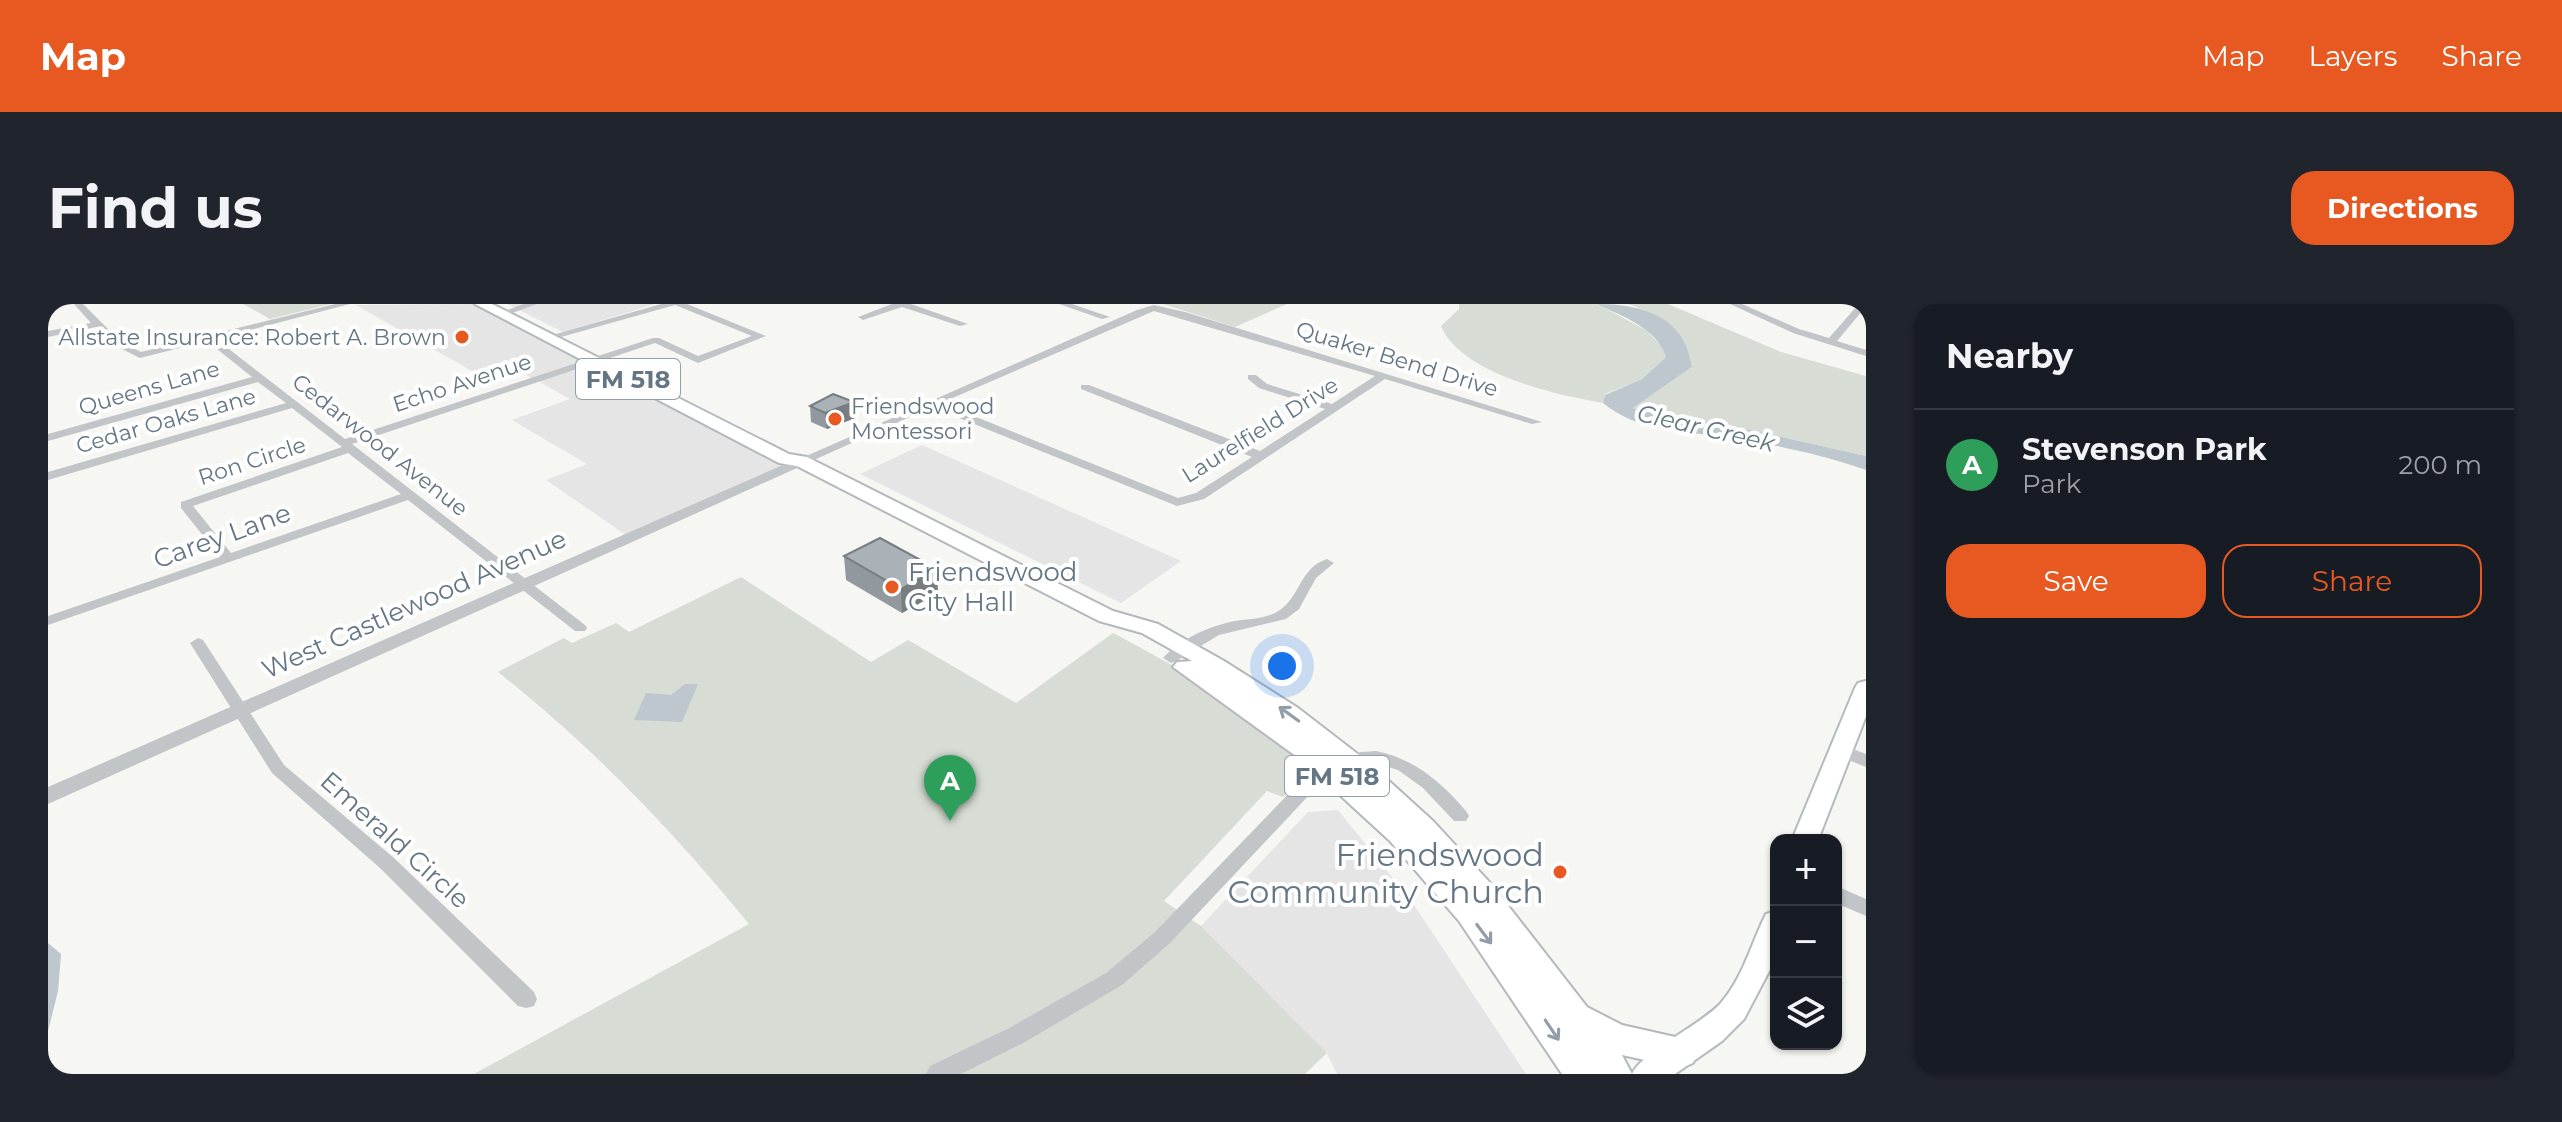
<!DOCTYPE html>
<html lang="en">
<head>
<meta charset="utf-8">
<style>
	:root { --surface:#171b24; --page:#20242c; --text:#f1f3f6; --muted:#9ea1a6; --line:#363941; --accent:#e75921 }
	body { margin:0; font-family:Montserrat,sans-serif; background:var(--page); color:var(--text) }
	.controls { position:absolute; right:24px; bottom:24px; display:grid; overflow:hidden; border-radius:16px; box-shadow:0 2px 6px #0004 }
	.controls button { width:72px; height:72px; display:grid; place-items:center; padding:0; border:0; border-bottom:2px solid var(--line); background:var(--surface); color:var(--text); font:40px sans-serif }
	.you { position:absolute; left:1234px; top:362px; width:28px; height:28px; margin:-20px; border:6px solid #fff; border-radius:50%; background:#1a73e8; box-shadow:0 0 0 12px #1a73e833 }
	.badge { display:grid; place-items:center; width:52px; height:52px; border-radius:50%; background:var(--accent); color:#fff; font-size:26px; font-weight:700 }
	.pin { position:absolute; translate:-50% -66px; filter:drop-shadow(0 2px 4px #0008) }
	.pin::after { content:''; position:absolute; top:42px; width:28px; height:24px; background:inherit; clip-path:polygon(0 0,100% 0,50% 100%) }
	.list { margin:0; padding:0; list-style:none }
	h2 { display:flex; justify-content:space-between; align-items:center; height:104px; margin:0; padding:0 32px; font-size:34px }
	h2 small { font-size:26px; font-weight:400; color:var(--muted) }
	.list li { display:grid; grid-template-columns:52px 1fr auto; gap:24px; align-items:center; box-sizing:border-box; height:112px; padding:0 32px; border-top:2px solid var(--line) }
	.list b { display:block; font-size:30px; white-space:nowrap }
	.list p { margin:0; font-size:26px; white-space:nowrap; color:var(--muted) }
	.list em { font-size:26px; font-style:normal; color:var(--muted) }
	.actions { display:flex; gap:16px; padding:24px 32px }
	.actions a { flex:1; padding:18px 0; border:2px solid var(--accent); border-radius:24px; text-align:center; font-size:28px; color:var(--accent) }
	.actions .main { background:var(--accent); color:#fff }
	.icon { flex:none; width:44px; height:44px; fill:none; stroke:currentColor; stroke-width:2; stroke-linecap:round; stroke-linejoin:round }
	.map { position:relative; flex:none; width:1818px; height:770px; overflow:hidden; border-radius:24px }
	header { display:flex; align-items:center; gap:48px; box-sizing:border-box; height:112px; padding:0 40px; background:var(--accent); color:#fff }
	header strong { font-size:38px }
	nav { display:flex; gap:44px; margin-inline-start:auto; font-size:28px }
	.intro { display:flex; align-items:center; justify-content:space-between; box-sizing:border-box; height:192px; padding:0 48px }
	h1 { margin:0; font-size:56px }
	.button { padding:20px 36px; border-radius:24px; background:var(--accent); color:#fff; font-size:28px; font-weight:700 }
	main { display:flex; gap:48px; padding:0 48px }
	aside { flex:1; background:var(--surface); border-radius:24px; box-shadow:0 2px 6px #0004 }
	.map>svg:first-child { display:block }
	.built { fill:#e4e5e4 }
	.green { fill:#d7ddd4 }
	.water { fill:#bec7cd }
	.lines { fill:none; stroke-linecap:round; stroke-linejoin:round }
	.secondary-casing { stroke:#b5babf; stroke-width:4 }
	.primary-casing { stroke:#b4b8bc; stroke-width:4 }
	.minor { fill:#c1c5c8; fill-rule:evenodd }
	.tertiary { fill:#c1c5c8; fill-rule:evenodd }
	.secondary { fill:#fff; fill-rule:evenodd }
	.primary { fill:#fff; fill-rule:evenodd }
	.wall { fill:#92999e }
	.shaded-wall { fill:#777d81 }
	.building { fill:#aab2b8; stroke:#777d81; stroke-width:2 }
	.oneway { stroke:#929ea9 }
	.poi-dot { fill:#e75921; stroke:#fff; stroke-width:3 }
	.labels { text-anchor:middle; dominant-baseline:central; stroke-width:8; stroke-linejoin:round; paint-order:stroke }
	.far-poi-label { font-size:22px; fill:#647584; stroke:#fff; text-anchor:end }
	.far-street-label { font-size:22px; fill:#647584; stroke:#fff }
	.shield { fill:#fff; stroke:#929ea9; stroke-width:2 }
	.shield-label { font-size:24px; font-weight:bold; fill:#647584 }
	.far-water-label { font-size:24px; font-style:italic; fill:#607781; stroke:#fff }
	.street-label { font-size:26px; fill:#647584; stroke:#fff }
	.poi-label { font-size:26px; fill:#647584; stroke:#fff; text-anchor:start }
	.near-poi-label { font-size:32px; fill:#647584; stroke:#fff; text-anchor:end }
</style>
</head>
<body>
<header>
<strong>Map</strong>
<nav><a>Map</a><a>Layers</a><a>Share</a></nav>
</header>
<div class="intro"><h1>Find us</h1><a class="button">Directions</a></div>
<main>
<div class="map">
<svg width="1818" height="770" viewBox="0 0 1818 770">
	<rect width="100%" height="100%" fill="#f6f6f3"/>
	<!-- built -->
	<g class="built">
		<polygon points="425,0 734,158 732,162 578,231 498,176 539,160 464,116 522,95 455,58 424,67 308,1"/>
		<polygon points="459,0 607,0 515,28"/>
		<polygon points="874,141 1133,257 1073,299 812,170"/>
		<polygon points="1290,506 1364,598 1478,770 1289,770 1279,749 1153,622 1260,508"/>
	</g>
	<!-- green -->
	<g class="green">
		<polygon points="195,0 283,0 222,15"/>
		<polygon points="1115,0 1239,0 1187,23"/>
		<path d="M1411,0H1549L1598,26L1615,44L1618,53L1594,75L1557,90L1555,99C1508,91 1413,70 1393,22L1411,5Z"/>
		<path d="M1580,0H1620L1733,48L1818,72V152L1667,118L1618,113L1585,104L1644,63C1639,27 1613,11 1580,0Z"/>
		<path d="M693,273L823,358L860,336L968,399L1065,329C1111,353 1239,423 1262,464L1235,493L1219,487L1116,597L1153,622L1279,749L1257,770H426L701,620C623,525 547,445 450,368L516,334L524,339L568,319L581,328Z"/>
	</g>
	<!-- water -->
	<g class="water">
		<path d="M1549,0C1594,0 1637,12 1644,63L1585,104L1618,113L1667,118L1818,152V166C1776,151 1729,141 1685,134C1640,127 1591,129 1555,99L1557,91L1594,75L1618,53C1608,23 1575,13 1549,0Z"/>
		<polygon points="637,380 650,380 634,418 586,416 598,389 623,391"/>
		<polygon points="0,639 13,650 10,687 0,727"/>
	</g>
	<g class="lines">
		<defs>
			<g id="secondary">
				<polygon points="1818,377 1818,412 1770,536 1744,536 1807,384 1810,379"/>
				<path d="M1728,607V654L1696,715L1674,737L1627,770H1584C1594,748 1651,722 1672,700C1695,674 1703,640 1718,610Z"/>
			</g>
			<polygon id="primary" points="427,0 444,0 741,150 759,153 1065,307 1110,320 1176,357 1250,404 1320,458 1385,517 1444,581 1539,703 1574,721 1645,737 1650,748 1645,759 1633,764 1574,751 1584,770 1514,770 1411,617 1342,537 1256,458 1125,363 1129,358 1144,357 1094,329 1051,317 749,162 731,159"/>
		</defs>
		<!-- secondary casing -->
		<use href="#secondary" class="secondary-casing"/>
		<!-- primary casing -->
		<use href="#primary" class="primary-casing"/>
		<!-- minor -->
		<g class="minor">
			<path d="M26,0H35L72,37L93,48L287,0H302L168,35L297,135L605,34H611L650,52L704,32L627,1L513,33L508,30L613,0H639L718,32L650,59L607,39L304,140L537,321L539,324L537,327H527L360,196L0,321V312L172,253L133,204V198L294,143L244,104L0,176V168L238,99L210,78L0,137V130L204,73L159,37L92,54L66,41L48,23L0,33V27L43,19ZM300,149L353,190L183,249L145,202Z"/>
			<polygon points="476,0 489,0 453,13 448,10"/>
			<polygon points="844,0 863,0 920,20 912,22 854,3 815,16 810,13"/>
			<polygon points="1011,0 1024,0 1062,13 1054,15"/>
			<polygon points="1682,0 1694,0 1751,25 1781,34 1809,2 1815,2 1815,6 1789,37 1818,46 1818,52 1745,29"/>
			<path d="M1106,1L1137,8L1494,118L1484,120L1337,75L1156,195L1129,202L884,103L757,160L753,161L747,157L1089,6ZM1106,7L1327,72L1284,100L1219,80L1208,71H1200V75L1211,84L1277,105L1212,147L1041,81H1033V85L1204,153L1148,189L1130,194L893,99Z"/>
			<path d="M1279,255L1286,259L1268,274L1251,305L1238,315L1171,331L1128,357L1123,359L1115,354C1132,335 1161,322 1187,317C1201,315 1216,315 1229,308C1252,295 1251,264 1279,255Z"/>
			<polygon points="150,334 155,336 236,461 346,554 486,688 489,695 486,702 478,704 470,702 332,564 224,469 142,339"/>
			<polygon points="1794,441 1818,450 1818,463 1788,451 1785,447 1788,443"/>
			<path d="M1328,447C1367,455 1393,478 1418,507L1421,512L1418,517H1406L1375,484L1350,466L1328,459L1304,463L1264,488L1121,640L1074,681L977,738L913,770H878L882,762L961,724L1058,669L1107,628L1252,478L1292,455L1313,448Z"/>
			<polygon points="1788,582 1818,595 1818,612 1788,599"/>
		</g>
		<!-- tertiary -->
		<polygon class="tertiary" points="753,153 758,154 758,160 0,500 0,483"/>
		<!-- secondary -->
		<use href="#secondary" class="secondary"/>
		<!-- primary -->
		<use href="#primary" class="primary"/>
	</g>
	<!-- wall -->
	<g class="wall">
		<polygon points="806,98 807,114 779,125 763,118 762,102"/>
		<polygon points="796,252 890,289 854,309 798,276"/>
	</g>
	<!-- shaded-wall -->
	<g class="shaded-wall">
		<polygon points="806,98 807,114 779,125 777,109"/>
		<polygon points="889,265 890,289 854,309 853,285"/>
	</g>
	<!-- building -->
	<g class="building">
		<polygon points="785,90 806,98 777,109 762,102"/>
		<polygon points="832,234 889,265 853,285 796,252"/>
	</g>
	<!-- one-way arrows -->
	<defs><path id="oneway-shaft" d="M-6 0H5M1.5-3L5.5 0L1.5 3" fill="none" stroke-width="1.6" stroke-linecap="round" stroke-linejoin="round" transform="scale(2)"/></defs>
	<g class="oneway">
		<use href="#oneway-shaft" transform="translate(1241 410) rotate(-144)"/>
		<use href="#oneway-shaft" transform="translate(1436 630) rotate(53)"/>
		<use href="#oneway-shaft" transform="translate(1504 726) rotate(56)"/>
	</g>
	<!-- markers -->
	<g class="poi-dot">
		<circle cx="414" cy="33" r="8"/>
		<circle cx="787" cy="115" r="8"/>
		<circle cx="844" cy="283" r="8"/>
		<circle cx="1512" cy="568" r="8"/>
	</g>
	<g class="labels">
		<!-- far-poi labels -->
		<g class="far-poi-label">
			<text x="398" y="33">Allstate Insurance: Robert A. Brown</text>
			<text x="803" y="102" text-anchor="start">Friendswood<tspan x="803" dy="25">Montessori</tspan></text>
		</g>
		<!-- far-street labels -->
		<g class="far-street-label">
			<text transform="translate(1349 55) rotate(17)">Quaker Bend Drive</text>
			<text transform="translate(414 79) rotate(-18)">Echo Avenue</text>
			<text transform="translate(101 84) rotate(-16)">Queens Lane</text>
			<text transform="translate(118 117) rotate(-16)">Cedar Oaks Lane</text>
			<text transform="translate(1212 126) rotate(-32)">Laurelfield Drive</text>
			<text transform="translate(332 141) rotate(38)">Cedarwood Avenue</text>
			<text transform="translate(204 157) rotate(-18)">Ron Circle</text>
		</g>
		<!-- shield labels -->
		<g class="shield">
			<rect x="528" y="55" width="104" height="40" rx="6"/>
			<rect x="1237" y="452" width="104" height="40" rx="6"/>
		</g>
		<g class="shield-label">
			<text x="580" y="75">FM 518</text>
			<text x="1289" y="472">FM 518</text>
		</g>
		<!-- far-water labels -->
		<g class="far-water-label">
			<text transform="translate(1658 124) rotate(13)">Clear Creek</text>
		</g>
		<!-- street labels -->
		<g class="street-label">
			<text transform="translate(174 232) rotate(-20)">Carey Lane</text>
			<text transform="translate(366 300) rotate(-24)">West Castlewood Avenue</text>
			<text transform="translate(347 536) rotate(42)">Emerald Circle</text>
		</g>
		<!-- poi labels -->
		<g class="poi-label">
			<text x="860" y="268">Friendswood<tspan x="860" dy="30">City Hall</tspan></text>
		</g>
		<!-- near-poi labels -->
		<g class="near-poi-label">
			<text x="1496" y="550">Friendswood<tspan x="1496" dy="37">Community Church</tspan></text>
		</g>
	</g>
</svg>
<div class="controls">
<button>+</button>
<button>−</button>
<button><svg class="icon" aria-label="layers" viewBox="0 0 24 24"><path d="M12 4l9 5-9 5-9-5zM3 14l9 5 9-5"/></svg></button>
</div>
<div class="you"></div>
<div class="pin badge" style="left:902px;top:517px;background:#2e9e5b">A</div>
</div>
<aside>
<h2>Nearby<small></small></h2>
<ul class="list">
<li><span class="badge" style="background:#2e9e5b">A</span><div><b>Stevenson Park</b><p>Park</p></div><em>200 m</em></li>
</ul>
<div class="actions"><a class="main">Save</a><a>Share</a></div>
</aside>
</main>
</body>
</html>
